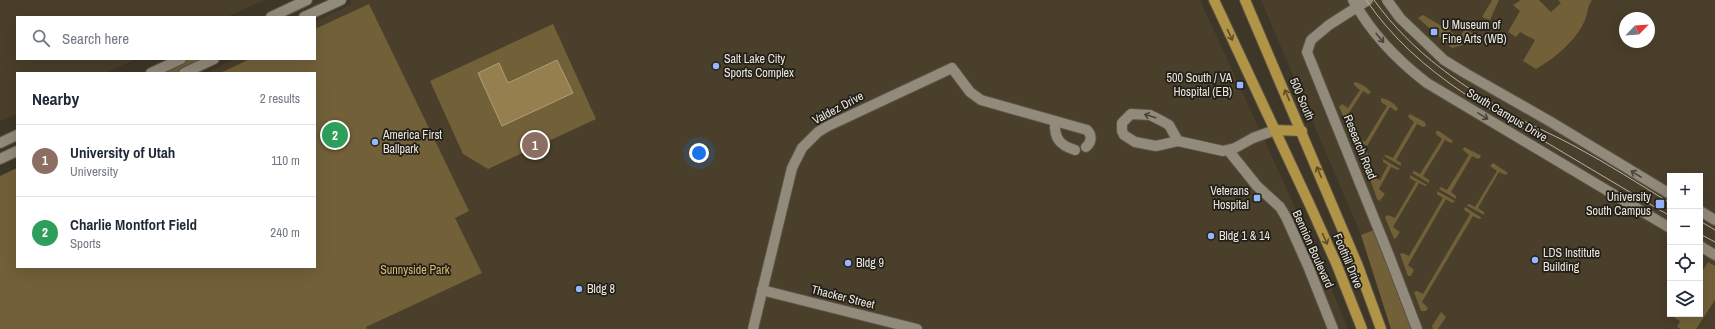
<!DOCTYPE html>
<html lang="en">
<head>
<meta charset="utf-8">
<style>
	:root { --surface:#fff; --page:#f6f6f7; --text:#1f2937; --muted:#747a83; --line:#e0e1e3; --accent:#0b8043 }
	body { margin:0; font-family:"Archivo Narrow",sans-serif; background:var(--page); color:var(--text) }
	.controls { position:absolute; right:12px; bottom:12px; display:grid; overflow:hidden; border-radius:0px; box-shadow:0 4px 16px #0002 }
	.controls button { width:36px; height:36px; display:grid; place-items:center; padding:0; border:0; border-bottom:1px solid var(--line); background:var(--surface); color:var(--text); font:20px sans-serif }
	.compass { position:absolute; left:1619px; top:12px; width:36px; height:36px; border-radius:50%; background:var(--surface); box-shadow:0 4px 16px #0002; rotate:65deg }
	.you { position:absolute; left:699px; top:153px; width:14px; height:14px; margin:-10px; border:3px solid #fff; border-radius:50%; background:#1a73e8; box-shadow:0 0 0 6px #1a73e833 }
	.badge { display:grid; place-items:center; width:26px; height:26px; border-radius:50%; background:var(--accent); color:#fff; font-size:13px; font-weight:700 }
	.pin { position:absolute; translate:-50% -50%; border:2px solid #fff; box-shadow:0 1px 4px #0006 }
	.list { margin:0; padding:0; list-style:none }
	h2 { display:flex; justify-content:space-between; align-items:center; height:52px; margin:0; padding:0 16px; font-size:17px }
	h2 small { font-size:13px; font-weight:400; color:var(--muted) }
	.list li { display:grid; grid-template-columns:26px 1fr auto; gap:12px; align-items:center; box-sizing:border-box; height:72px; padding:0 16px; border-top:1px solid var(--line) }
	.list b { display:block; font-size:15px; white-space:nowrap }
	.list p { margin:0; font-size:13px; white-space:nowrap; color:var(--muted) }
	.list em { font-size:13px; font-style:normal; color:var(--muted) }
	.icon { flex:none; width:22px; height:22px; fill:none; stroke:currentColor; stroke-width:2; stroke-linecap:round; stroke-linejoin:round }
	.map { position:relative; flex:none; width:1715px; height:329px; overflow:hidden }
	.search { position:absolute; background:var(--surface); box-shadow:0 4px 16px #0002; left:16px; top:16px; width:300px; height:44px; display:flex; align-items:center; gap:10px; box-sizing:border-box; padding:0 14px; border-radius:0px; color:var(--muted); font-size:15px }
	.panel { position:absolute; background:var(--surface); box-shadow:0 4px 16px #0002; left:16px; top:72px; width:300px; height:196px; border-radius:0px }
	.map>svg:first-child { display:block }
	.built { fill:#493f2a; fill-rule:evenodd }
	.green { fill:#726039 }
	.water { fill:#967f4f; stroke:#b09e7a }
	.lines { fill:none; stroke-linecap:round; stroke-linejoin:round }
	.street-casing { stroke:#595346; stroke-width:12 }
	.secondary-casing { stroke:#595346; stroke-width:12 }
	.primary-casing { stroke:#595346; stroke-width:12 }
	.street { stroke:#928a7a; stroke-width:10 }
	.secondary { stroke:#928a7a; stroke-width:10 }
	.primary { stroke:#b29446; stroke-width:10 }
	.tram { stroke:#b6b1a7; stroke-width:1 }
	.oneway { stroke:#5c4e2a }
	.oneway2 { stroke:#49443a }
	.poi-dot { fill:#96b6fd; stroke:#221f18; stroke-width:1.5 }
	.labels { text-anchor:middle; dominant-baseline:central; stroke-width:3.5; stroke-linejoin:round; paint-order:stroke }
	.poi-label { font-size:12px; fill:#ece8df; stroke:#221f18; text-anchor:start }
	.street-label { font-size:12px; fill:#ece8df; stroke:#221f18 }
	.park-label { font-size:12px; fill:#ddbb71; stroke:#221f18 }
</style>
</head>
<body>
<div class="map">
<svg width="1715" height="329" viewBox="0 0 1715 329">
	<rect width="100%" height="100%" fill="#3e3728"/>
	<!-- built -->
	<g class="built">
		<polygon points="0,0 264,0 227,17 17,17 17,59 136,59 106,73 17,73 17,114 0,121"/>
		<polygon points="350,0 1200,0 1322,266 1348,329 367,329 315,267 315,73 205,73 235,59 315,59 315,22 352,4"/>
		<path d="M1261,0H1715V329H1391L1361,235ZM1625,18H1649V42H1625ZM1670,176H1700V314H1670Z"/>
	</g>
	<!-- green -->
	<g class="green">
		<polygon points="1492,0 1499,0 1490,20 1482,17"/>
		<path d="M1521,0H1539L1551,12L1561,3L1558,0H1592C1587,7 1588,13 1585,20C1576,41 1555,58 1536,69L1523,61L1535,40L1520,32L1516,37L1508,32L1520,11L1513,5Z"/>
		<polygon points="369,4 469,211 455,218 482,273 366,327 367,329 0,329 0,176 17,168 17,267 315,267 315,73 220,73 250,59 315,59 315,29"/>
		<polygon points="1423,15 1460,37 1465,29 1472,33 1472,40 1463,45 1452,48 1418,18"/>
		<polygon points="553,24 596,119 488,169 463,154 430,81"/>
		<polygon points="189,59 202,59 203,61 177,73 159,73"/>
		<path d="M1354,82C1359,82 1369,88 1371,93L1368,94L1363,91L1347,116L1354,121L1351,127L1349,128L1339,107L1342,104L1348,108L1360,90L1354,85Z"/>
		<path d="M1381,98C1387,99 1396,104 1398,109L1396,111L1390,107L1367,146L1357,140L1358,138L1365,142L1387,106L1381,102Z"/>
		<polygon points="1410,114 1425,122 1426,126 1423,127 1417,124 1396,160 1401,163 1401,166 1384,156 1386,155 1393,158 1414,122 1409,118 1408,116"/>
		<polygon points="1436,131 1439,131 1453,141 1451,143 1445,140 1423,176 1429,180 1429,183 1412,173 1414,171 1420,174 1442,139 1436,134"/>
		<polygon points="1355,143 1365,148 1364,151 1370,155 1366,164 1363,164"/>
		<polygon points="1464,147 1480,155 1481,157 1478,159 1472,156 1451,192 1456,196 1456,199 1439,189 1441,187 1447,190 1469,155 1463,150"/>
		<polygon points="1383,159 1400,169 1398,170 1391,167 1379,189 1385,194 1380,201 1377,199 1370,179 1373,177 1380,180 1388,165 1383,162"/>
		<polygon points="1493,163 1508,173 1506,175 1499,172 1478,208 1484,212 1484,215 1466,205 1469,204 1475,207 1497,171 1490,166"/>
		<polygon points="1410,175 1427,185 1425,186 1419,183 1393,227 1400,232 1396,238 1394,239 1385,217 1388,215 1395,218 1416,182 1410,178"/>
		<polygon points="1437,191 1455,201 1452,203 1446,199 1408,265 1414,270 1411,276 1408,276 1400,254 1403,253 1409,256 1443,198 1437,194"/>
		<polygon points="1465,207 1482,218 1479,219 1473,216 1422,302 1428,308 1426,311 1421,311 1414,292 1417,291 1423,294 1470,214 1464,210"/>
		<polygon points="1374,230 1409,324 1411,329 1391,329 1361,235"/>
		<polygon points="1708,262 1715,266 1715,300 1696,329 1681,329 1677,327 1680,321 1675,318 1677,314 1700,314 1700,275"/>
		<polygon points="1441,312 1446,317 1438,329 1433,329 1432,326"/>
	</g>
	<!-- water -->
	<polygon class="water" points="557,60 573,93 502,126 478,73 499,63 508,83"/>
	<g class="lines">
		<defs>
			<g id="street">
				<polyline points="1368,0 1329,25 1311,40 1307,52 1388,253 1417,329"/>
				<path d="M1055,121C1054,138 1059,145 1075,150"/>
				<polyline points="1178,141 1169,125 1162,121 1150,115 1131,114 1122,123 1122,131 1124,135 1135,142 1156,146 1178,141 1223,151 1235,148 1253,138 1275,130"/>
				<polyline points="1228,150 1257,186 1280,207 1286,217 1308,266 1333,329"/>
				<polyline points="762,290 917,329"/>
				<path d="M753,329L792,168L802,148L818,132L828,126L952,68L970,92L981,100L1087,130C1092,135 1092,142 1086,147"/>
			</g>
			<g id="secondary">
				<path d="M1353,0C1371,33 1397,60 1427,83L1670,228"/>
				<polyline points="1387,0 1400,18 1444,60 1465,73 1551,122 1670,194"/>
				<polyline points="271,17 307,0"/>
				<polyline points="304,17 341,0"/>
				<polyline points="151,73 181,59"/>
				<polyline points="184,73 214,59"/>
				<polyline points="0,143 17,135"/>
				<polyline points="0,159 17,151"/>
				<polyline points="1700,211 1715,220"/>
				<polyline points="1700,246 1715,255"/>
			</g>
			<g id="primary">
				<polyline points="1214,0 1309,203 1336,263 1362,329"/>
				<polyline points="1245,0 1358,266 1381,329"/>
				<polyline points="1275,130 1302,131"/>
			</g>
		</defs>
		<!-- street casing -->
		<use href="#street" class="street-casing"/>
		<!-- secondary casing -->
		<use href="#secondary" class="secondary-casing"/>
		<!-- primary casing -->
		<use href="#primary" class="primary-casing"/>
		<!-- street -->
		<use href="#street" class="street"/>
		<!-- secondary -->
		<use href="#secondary" class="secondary"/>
		<!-- primary -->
		<use href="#primary" class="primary"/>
		<!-- tram -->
		<g class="tram">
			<path d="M1366,0C1393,39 1426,68 1465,94L1670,216"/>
			<path d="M1374,0C1412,53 1465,89 1522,120C1539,129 1558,137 1576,147C1608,164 1639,184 1670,203"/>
			<polyline points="1700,221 1715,230"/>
			<polyline points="1700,234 1715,242"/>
		</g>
	</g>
	<!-- one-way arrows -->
	<defs><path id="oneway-shaft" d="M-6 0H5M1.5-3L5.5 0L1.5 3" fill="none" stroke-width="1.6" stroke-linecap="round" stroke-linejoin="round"/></defs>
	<g class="oneway">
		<use href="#oneway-shaft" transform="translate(1230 35) rotate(65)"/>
		<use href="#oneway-shaft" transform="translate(1287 95) rotate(-113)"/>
		<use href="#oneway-shaft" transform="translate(1319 172) rotate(-113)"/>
		<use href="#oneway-shaft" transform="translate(1325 239) rotate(66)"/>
	</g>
	<g class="oneway2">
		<use href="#oneway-shaft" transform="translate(1380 38) rotate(50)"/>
		<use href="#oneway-shaft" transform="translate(1150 116) rotate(-163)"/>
		<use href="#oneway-shaft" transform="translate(1483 116) rotate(31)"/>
		<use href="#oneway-shaft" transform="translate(1636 174) rotate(-149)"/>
	</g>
	<!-- markers -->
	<g class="poi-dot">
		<rect x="1430" y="28" width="8" height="8" rx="2"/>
		<circle cx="716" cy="66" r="4"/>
		<rect x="1236" y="81" width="8" height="8" rx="2"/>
		<circle cx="375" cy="142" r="4"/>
		<rect x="1253" y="194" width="8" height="8" rx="2"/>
		<rect x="1655" y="199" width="10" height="10" rx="2"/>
		<circle cx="1211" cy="236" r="4"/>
		<circle cx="1535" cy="260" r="4"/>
		<circle cx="848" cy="263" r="4"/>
		<circle cx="579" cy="289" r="4"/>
	</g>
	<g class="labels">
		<!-- poi labels -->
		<g class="poi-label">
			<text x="1442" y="25">U Museum of<tspan x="1442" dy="14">Fine Arts (WB)</tspan></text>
			<text x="724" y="59">Salt Lake City<tspan x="724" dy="14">Sports Complex</tspan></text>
			<text x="1232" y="78" text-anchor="end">500 South / VA<tspan x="1232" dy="14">Hospital (EB)</tspan></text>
			<text x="383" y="135">America First<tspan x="383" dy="14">Ballpark</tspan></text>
			<text x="1249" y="191" text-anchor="end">Veterans<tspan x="1249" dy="14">Hospital</tspan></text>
			<text x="1651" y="197" text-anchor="end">University<tspan x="1651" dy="14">South Campus</tspan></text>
			<text x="1219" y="236">Bldg 1 &amp; 14</text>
			<text x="1543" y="253">LDS Institute<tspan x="1543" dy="14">Building</tspan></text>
			<text x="856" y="263">Bldg 9</text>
			<text x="587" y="289">Bldg 8</text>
		</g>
		<!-- street labels -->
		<g class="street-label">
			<text transform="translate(1302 99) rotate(67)">500 South</text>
			<text transform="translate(838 108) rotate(-28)">Valdez Drive</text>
			<text transform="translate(1507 115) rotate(31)">South Campus Drive</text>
			<text transform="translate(1360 147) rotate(68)">Research Road</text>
			<text transform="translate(1313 249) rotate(66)">Bennion Boulevard</text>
			<text transform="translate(1348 261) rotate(67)">Foothill Drive</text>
			<text transform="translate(843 297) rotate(14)">Thacker Street</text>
		</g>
		<!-- park labels -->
		<g class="park-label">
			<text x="415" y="270">Sunnyside Park</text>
		</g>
	</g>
</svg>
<div class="controls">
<button>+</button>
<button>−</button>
<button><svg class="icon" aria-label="locate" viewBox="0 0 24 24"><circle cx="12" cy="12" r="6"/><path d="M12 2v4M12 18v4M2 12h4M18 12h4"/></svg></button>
<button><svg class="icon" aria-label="layers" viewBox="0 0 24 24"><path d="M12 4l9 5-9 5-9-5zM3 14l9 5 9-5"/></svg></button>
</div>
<svg class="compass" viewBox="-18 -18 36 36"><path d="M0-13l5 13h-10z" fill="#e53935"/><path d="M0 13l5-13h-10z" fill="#747a83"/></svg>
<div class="you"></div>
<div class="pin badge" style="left:535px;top:145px;background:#8d6e63">1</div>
<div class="pin badge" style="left:335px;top:135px;background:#2e9e5b">2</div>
<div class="search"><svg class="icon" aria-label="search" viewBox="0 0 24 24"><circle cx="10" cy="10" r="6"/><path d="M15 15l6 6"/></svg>Search here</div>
<section class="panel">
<h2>Nearby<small>2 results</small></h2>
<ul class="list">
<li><span class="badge" style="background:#8d6e63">1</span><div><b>University of Utah</b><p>University</p></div><em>110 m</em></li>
<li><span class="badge" style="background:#2e9e5b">2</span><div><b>Charlie Montfort Field</b><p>Sports</p></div><em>240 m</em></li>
</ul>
</section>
</div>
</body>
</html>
